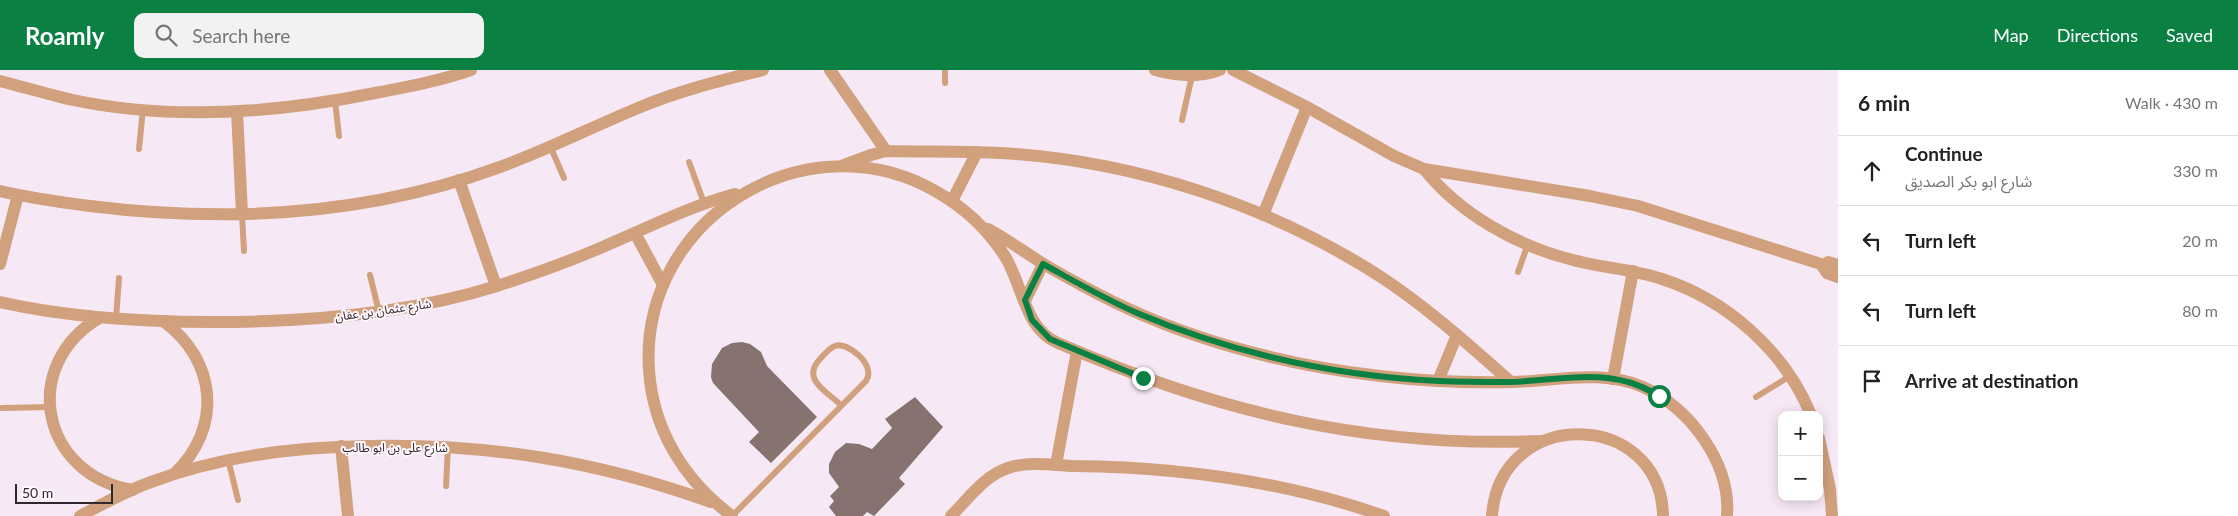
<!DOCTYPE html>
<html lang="en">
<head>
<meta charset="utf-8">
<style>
	:root { --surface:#fff; --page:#f2f2f2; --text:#222; --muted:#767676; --line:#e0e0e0; --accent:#0b8043 }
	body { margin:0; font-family:Lato,"Noto Sans Arabic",sans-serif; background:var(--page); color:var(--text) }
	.controls { position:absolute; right:15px; bottom:15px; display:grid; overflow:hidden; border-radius:10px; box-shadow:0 2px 12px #0003 }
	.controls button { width:45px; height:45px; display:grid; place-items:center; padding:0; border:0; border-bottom:1px solid var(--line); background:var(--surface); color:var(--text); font:25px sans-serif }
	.scale { position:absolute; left:15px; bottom:12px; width:98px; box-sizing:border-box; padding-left:5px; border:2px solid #2f292e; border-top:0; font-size:14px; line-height:18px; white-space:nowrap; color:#2f292e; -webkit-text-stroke:4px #fff8fe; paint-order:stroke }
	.stop { position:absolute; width:15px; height:15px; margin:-11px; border:4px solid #0b8043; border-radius:50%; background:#fff }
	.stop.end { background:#0b8043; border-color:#fff; box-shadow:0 1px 5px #0008 }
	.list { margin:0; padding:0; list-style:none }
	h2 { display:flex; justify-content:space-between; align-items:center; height:65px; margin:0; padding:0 20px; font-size:21px }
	h2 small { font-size:16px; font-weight:400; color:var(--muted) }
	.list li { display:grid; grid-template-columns:32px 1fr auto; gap:15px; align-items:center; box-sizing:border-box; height:70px; padding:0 20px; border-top:1px solid var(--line) }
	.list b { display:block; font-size:19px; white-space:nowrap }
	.list p { margin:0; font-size:16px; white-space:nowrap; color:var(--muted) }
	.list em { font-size:16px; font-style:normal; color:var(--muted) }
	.icon { flex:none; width:28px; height:28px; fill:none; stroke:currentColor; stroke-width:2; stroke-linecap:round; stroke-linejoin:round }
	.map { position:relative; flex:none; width:1838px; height:446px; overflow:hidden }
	header { display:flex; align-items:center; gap:30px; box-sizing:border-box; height:70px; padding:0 25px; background:var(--accent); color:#fff }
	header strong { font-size:24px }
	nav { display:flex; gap:28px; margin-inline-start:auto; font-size:18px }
	.search { width:350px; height:45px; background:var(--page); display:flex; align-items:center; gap:12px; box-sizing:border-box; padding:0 18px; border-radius:10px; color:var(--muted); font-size:19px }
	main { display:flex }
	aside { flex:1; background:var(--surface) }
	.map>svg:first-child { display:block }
	.building { fill:#86736f }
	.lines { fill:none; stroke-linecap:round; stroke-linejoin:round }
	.lane { stroke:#d1a17e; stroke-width:6 }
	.street { stroke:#d1a17e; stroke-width:12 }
	.route { stroke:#0b8043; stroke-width:6 }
	.labels { text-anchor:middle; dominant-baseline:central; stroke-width:4; stroke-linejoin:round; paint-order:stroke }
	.street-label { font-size:12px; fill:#2f292e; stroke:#fff8fe }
</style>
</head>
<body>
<header>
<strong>Roamly</strong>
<div class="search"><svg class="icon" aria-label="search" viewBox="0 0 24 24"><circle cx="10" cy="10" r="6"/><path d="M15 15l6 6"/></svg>Search here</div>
<nav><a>Map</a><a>Directions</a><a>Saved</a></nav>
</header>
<main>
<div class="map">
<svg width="1838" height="446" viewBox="0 0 1838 446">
	<rect width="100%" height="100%" fill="#f7e8f6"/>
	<!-- building -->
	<g class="building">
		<polygon points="742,272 750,274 761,282 767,296 817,347 771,393 749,372 759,362 713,313 711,307 712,294 722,278 732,273"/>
		<polygon points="915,327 943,357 899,408 905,414 874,446 867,442 863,446 836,446 829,437 834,431 830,426 839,417 829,403 829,394 835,382 846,373 859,374 872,379 892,358 885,349"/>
	</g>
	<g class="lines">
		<!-- lane -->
		<g class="lane">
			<polyline points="945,0 945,13"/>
			<polyline points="335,31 339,66"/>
			<polyline points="1182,50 1192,6"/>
			<polyline points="551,78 564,108"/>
			<polyline points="139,79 143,39"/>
			<polyline points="689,92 704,133"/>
			<polyline points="242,144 244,181"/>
			<polyline points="1518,202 1528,174"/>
			<polyline points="370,205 379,242"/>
			<polyline points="116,249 119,208"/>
			<polyline points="1756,327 1790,306"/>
			<polyline points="2,338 50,337"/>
			<polyline points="228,389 238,430"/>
			<polyline points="446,416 448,376"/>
			<path d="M732,446L866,311C877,295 847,271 835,276C829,278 825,284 820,289C801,309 826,321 841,335"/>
		</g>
		<!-- street -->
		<g class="street">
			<polyline points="830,0 886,81"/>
			<path d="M1155,0C1177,6 1199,8 1220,0"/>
			<polyline points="1233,0 1307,37 1394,86 1424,99 1590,126 1638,136 1824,195"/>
			<path d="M0,11C24,17 49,25 73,30C173,51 277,43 375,23C407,17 439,11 471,0"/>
			<polyline points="237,41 242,144"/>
			<path d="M844,95L871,85L886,81C924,82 962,81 1000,83C1132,90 1270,135 1381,207C1428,238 1469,275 1511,312"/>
			<path d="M1424,99C1460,144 1517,176 1573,190C1602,198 1633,199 1662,209C1727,230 1785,281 1811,345"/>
			<polyline points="459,110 496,216"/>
			<path d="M0,121C30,128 60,132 90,136C227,153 369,145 500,97C547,80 592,57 638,38C678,21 722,10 763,0"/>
			<polyline points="952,131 977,82"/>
			<polyline points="1263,145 1307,37"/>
			<path d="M988,159C1007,169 1024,182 1042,193C1060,204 1079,214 1098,224C1184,269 1284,295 1380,306C1423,311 1468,313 1512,312C1555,311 1603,299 1643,317C1690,338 1731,393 1727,446"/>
			<polyline points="635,163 663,215"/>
			<polyline points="0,194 18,125"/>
			<polyline points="1838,195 1828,192 1823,197 1827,203 1838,207"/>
			<polyline points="1025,231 1043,194"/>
			<path d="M0,232C71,248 143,252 215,252C310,252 407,244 497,216C531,205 565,193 598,179C643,160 687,137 735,124"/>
			<path d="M99,248C19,296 41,405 133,420"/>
			<path d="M163,251C217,290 223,358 174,404"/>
			<polyline points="1613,309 1633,201"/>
			<polyline points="1438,311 1457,265"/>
			<polyline points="1819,368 1830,419 1832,446"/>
			<polyline points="341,376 348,446"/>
			<polyline points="1056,395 1077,281"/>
			<path d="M80,446C103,434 126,421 151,412C221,386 292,377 366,376C487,373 597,391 711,432"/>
			<path d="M732,446C684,410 653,360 649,300C639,149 806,46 937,122C965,138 989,161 1006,188C1023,217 1025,259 1058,273C1217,342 1367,378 1541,371"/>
			<path d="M951,446C969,428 984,406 1008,398C1028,391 1053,395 1073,396C1178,397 1284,411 1384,446"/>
			<path d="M1492,446C1500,335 1661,339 1663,446"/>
		</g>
	</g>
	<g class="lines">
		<!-- route -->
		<path class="route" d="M1143,308L1050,269L1032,250L1025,230L1043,194C1074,211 1105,229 1137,243C1232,283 1336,306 1439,311C1463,312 1487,312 1511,312C1548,311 1592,301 1628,312C1639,315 1649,320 1659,326"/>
	</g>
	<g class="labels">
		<!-- street labels -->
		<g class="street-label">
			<text transform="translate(383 240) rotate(-8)">شارع عثمان بن عفان</text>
			<text x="395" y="377">شارع على بن ابو طالب</text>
		</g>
	</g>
</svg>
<div class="controls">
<button>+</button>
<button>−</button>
</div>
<div class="scale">50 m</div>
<div class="stop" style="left:1659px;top:326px"></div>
<div class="stop end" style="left:1143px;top:308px"></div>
</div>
<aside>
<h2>6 min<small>Walk · 430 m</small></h2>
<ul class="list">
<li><svg class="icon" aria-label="ahead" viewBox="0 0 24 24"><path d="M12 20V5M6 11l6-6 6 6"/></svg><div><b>Continue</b><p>شارع ابو بكر الصديق</p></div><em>330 m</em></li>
<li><svg class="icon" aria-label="left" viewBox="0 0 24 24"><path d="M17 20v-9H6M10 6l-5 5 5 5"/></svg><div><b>Turn left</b></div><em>20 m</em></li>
<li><svg class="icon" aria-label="left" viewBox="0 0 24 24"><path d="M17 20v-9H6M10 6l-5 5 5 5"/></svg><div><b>Turn left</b></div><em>80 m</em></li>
<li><svg class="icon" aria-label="arrive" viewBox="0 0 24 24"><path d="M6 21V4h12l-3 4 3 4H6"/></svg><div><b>Arrive at destination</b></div></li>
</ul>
</aside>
</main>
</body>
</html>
